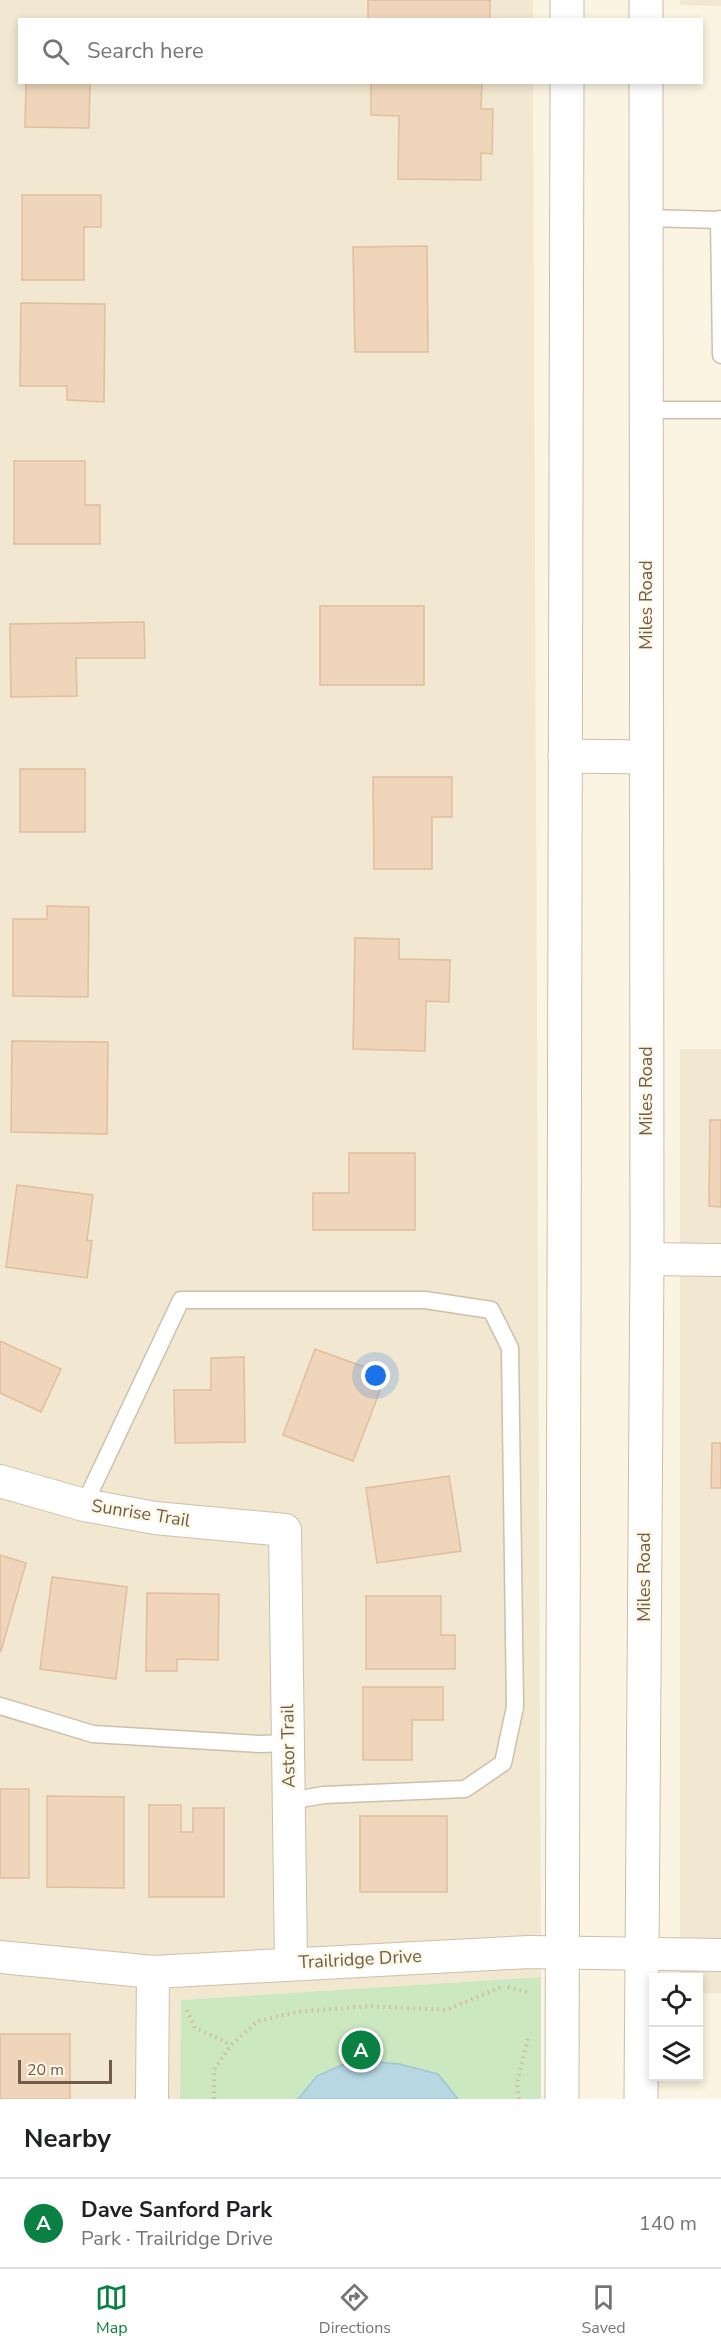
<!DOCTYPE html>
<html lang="en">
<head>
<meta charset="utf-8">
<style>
	:root { --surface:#fff; --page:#f2f2f2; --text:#202124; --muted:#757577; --line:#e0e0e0; --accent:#0b8043 }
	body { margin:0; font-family:"Nunito Sans",sans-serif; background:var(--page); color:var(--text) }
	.controls { position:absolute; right:18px; bottom:18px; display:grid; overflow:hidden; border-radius:0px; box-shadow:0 3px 9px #0003 }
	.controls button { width:54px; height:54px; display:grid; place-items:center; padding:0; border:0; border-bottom:2px solid var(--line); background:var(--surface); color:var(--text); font:30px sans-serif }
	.scale { position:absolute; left:18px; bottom:15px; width:94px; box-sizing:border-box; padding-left:6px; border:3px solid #715c4a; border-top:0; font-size:16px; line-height:21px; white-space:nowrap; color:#715c4a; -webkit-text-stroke:4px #fef8e7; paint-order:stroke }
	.you { position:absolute; left:376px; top:1376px; width:21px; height:21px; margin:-15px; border:4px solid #fff; border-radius:50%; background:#1a73e8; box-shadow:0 0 0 9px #1a73e833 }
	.badge { display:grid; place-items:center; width:39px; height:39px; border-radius:50%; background:var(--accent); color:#fff; font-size:20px; font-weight:700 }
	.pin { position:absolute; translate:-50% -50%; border:3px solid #fff; box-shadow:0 2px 6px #0006 }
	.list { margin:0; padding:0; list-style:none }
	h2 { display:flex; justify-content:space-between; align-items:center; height:78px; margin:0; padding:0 24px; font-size:26px }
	h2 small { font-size:20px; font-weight:400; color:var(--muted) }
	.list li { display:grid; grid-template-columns:39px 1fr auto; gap:18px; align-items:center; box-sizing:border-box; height:90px; padding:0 24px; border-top:2px solid var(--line) }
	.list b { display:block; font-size:22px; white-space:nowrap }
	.list p { margin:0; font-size:20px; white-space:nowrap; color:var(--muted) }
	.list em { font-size:20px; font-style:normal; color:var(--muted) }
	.icon { flex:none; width:33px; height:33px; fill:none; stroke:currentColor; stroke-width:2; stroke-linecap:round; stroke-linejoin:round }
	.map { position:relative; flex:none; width:721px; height:2099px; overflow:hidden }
	.search { position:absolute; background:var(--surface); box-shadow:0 3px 9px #0003; left:18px; right:18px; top:18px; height:66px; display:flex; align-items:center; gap:15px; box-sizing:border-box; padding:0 21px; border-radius:0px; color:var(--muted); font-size:22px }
	.sheet { height:168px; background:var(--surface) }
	nav { display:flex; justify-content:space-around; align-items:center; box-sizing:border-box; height:84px; border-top:2px solid var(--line); background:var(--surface); font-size:16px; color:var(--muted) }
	nav a { display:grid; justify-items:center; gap:3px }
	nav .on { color:var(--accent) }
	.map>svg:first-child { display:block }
	.residential { fill:#f2e7d0 }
	.green { fill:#cce8c1 }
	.water { fill:#b7d8e3; stroke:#9ec6d5; stroke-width:1.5 }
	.building { fill:#efd5ba; stroke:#e1be9c; stroke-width:1.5 }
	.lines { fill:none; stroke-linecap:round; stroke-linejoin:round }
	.service-casing { stroke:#cebfac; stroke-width:19 }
	.minor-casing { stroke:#cebfac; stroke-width:34 }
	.secondary-casing { stroke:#cebda7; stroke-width:35 }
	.path { stroke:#d4b99e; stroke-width:4; stroke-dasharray:1.5 4.5; stroke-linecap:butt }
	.service { stroke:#fff; stroke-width:16 }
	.minor { stroke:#fff; stroke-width:32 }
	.secondary { stroke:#fff; stroke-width:33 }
	.labels { text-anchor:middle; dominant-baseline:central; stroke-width:4.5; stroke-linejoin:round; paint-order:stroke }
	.street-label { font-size:18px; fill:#715c4a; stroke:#fef8e7 }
</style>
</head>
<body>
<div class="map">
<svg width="721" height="2099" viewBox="0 0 721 2099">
	<rect width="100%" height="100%" fill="#fbf4e2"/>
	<!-- residential -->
	<g class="residential">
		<polygon points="0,0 533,0 533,20 20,20 20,82 533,83 541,1977 182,2000 180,2099 0,2099"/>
		<polygon points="680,0 721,0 721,6 680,5"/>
		<polygon points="680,1049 721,1049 721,1993 699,1993 698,1978 680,1977"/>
	</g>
	<!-- green -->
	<polygon class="green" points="541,1977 541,2099 180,2099 181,2000"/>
	<!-- water -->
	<polygon class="water" points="353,2060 399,2064 438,2074 458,2099 298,2099 317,2076"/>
	<!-- building -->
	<g class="building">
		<rect x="368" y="0" width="122" height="20"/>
		<polygon points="26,82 90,82 89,128 25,127"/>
		<polygon points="371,82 482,82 481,109 493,109 492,154 481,153 481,180 398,179 399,116 371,115"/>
		<polygon points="22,195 101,195 101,227 84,227 84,280 22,280"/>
		<polygon points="427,246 428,352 355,352 353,247"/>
		<polygon points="21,303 105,304 104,402 67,400 67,386 20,386"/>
		<polygon points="14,461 85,461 85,505 100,505 100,544 14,544"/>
		<rect x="320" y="606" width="104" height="79"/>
		<polygon points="144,622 145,658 76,658 77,696 11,697 10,624"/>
		<rect x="20" y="769" width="65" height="63"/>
		<polygon points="373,777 452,777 452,817 432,817 432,869 374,869"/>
		<polygon points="47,906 89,907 88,997 13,996 13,919 47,919"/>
		<polygon points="355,938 399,939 399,959 450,960 449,1002 426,1001 425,1051 353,1049"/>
		<polygon points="12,1041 108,1042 107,1134 11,1132"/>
		<polygon points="710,1120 721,1120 721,1207 709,1206"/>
		<polygon points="349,1153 415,1153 415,1230 313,1230 313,1193 349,1193"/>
		<polygon points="17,1185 93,1195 87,1240 92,1241 87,1278 6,1267"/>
		<polygon points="0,1341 61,1369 41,1412 0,1393"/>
		<polygon points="315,1349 386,1375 353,1461 283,1435"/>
		<polygon points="244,1357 245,1442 175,1443 174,1390 211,1390 211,1358"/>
		<polygon points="712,1443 721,1443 721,1488 711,1488"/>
		<polygon points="449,1476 461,1551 377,1563 366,1488"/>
		<polygon points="0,1555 26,1563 1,1651 0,1651"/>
		<polygon points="52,1577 127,1587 116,1679 40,1669"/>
		<polygon points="147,1593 219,1594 218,1660 177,1659 177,1671 146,1671"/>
		<polygon points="366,1596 441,1596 441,1635 455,1635 455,1669 366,1669"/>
		<polygon points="363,1687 443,1687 443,1720 412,1720 412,1760 363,1760"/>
		<rect x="0" y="1789" width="29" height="89"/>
		<polygon points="47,1796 124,1797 124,1888 47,1887"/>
		<polygon points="149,1805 181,1805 181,1832 193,1832 193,1808 224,1808 224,1897 149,1897"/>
		<rect x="360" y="1816" width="87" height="76"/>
		<rect x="0" y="2034" width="70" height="65"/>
	</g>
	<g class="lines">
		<defs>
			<g id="service">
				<polyline points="645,218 721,220"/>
				<polyline points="719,219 721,355"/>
				<polyline points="645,410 721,410"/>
				<polyline points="84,1505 181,1300 425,1300 491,1310 510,1348 515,1707 503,1763 465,1789 324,1795 289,1801"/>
				<polyline points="0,1706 93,1734 259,1744 288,1743"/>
			</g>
			<g id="minor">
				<polyline points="647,1259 721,1260"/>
				<polyline points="0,1481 84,1505 155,1518 285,1530 291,1963"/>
				<polyline points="0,1957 153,1972 529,1952 721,1955"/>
				<polyline points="152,2099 153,1972"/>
			</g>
			<g id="secondary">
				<polyline points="567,20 567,0"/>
				<polyline points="646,20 646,0"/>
				<polyline points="565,756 646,757"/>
				<polyline points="562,2099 567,82"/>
				<polyline points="641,2099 647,1259 646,82"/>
			</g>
		</defs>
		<!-- service casing -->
		<use href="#service" class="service-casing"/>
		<!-- minor casing -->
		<use href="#minor" class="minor-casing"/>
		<!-- secondary casing -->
		<use href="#secondary" class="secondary-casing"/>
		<!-- path -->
		<g class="path">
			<polyline points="508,1987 530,1993"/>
			<polyline points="187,2010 195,2028 226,2042 229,2048"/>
			<polyline points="214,2099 214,2070 231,2045 258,2021 296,2012 369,2006 446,2010 501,1987"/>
			<polyline points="519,2099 517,2083 528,2038"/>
		</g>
		<!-- service -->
		<use href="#service" class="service"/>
		<!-- minor -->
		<use href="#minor" class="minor"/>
		<!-- secondary -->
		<use href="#secondary" class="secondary"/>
	</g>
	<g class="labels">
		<!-- street labels -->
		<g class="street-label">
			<text transform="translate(646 605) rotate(-90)">Miles Road</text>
			<text transform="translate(646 1091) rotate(-90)">Miles Road</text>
			<text transform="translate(141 1513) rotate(9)">Sunrise Trail</text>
			<text transform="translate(644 1577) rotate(-90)">Miles Road</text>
			<text transform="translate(288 1746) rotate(-91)">Astor Trail</text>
			<text transform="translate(360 1959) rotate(-3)">Trailridge Drive</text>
		</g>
	</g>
</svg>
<div class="controls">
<button><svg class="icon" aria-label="locate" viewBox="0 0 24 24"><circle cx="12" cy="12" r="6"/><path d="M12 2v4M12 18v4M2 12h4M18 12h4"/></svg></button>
<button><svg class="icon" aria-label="layers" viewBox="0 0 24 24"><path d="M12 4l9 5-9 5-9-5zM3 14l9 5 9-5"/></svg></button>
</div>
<div class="scale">20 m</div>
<div class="you"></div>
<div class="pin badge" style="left:361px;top:2050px">A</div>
<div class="search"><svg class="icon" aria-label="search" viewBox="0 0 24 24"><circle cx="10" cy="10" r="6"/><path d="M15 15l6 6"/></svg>Search here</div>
</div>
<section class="sheet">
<h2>Nearby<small></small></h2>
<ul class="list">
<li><span class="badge">A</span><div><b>Dave Sanford Park</b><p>Park · Trailridge Drive</p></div><em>140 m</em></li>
</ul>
</section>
<nav>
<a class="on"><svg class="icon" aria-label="map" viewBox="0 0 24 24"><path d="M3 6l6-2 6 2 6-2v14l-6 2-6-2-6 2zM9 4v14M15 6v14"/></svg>Map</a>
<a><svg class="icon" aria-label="directions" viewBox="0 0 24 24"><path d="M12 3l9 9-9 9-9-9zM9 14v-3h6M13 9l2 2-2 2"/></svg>Directions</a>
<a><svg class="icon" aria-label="saved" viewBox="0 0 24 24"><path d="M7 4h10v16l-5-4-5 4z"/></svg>Saved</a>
</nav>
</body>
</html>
